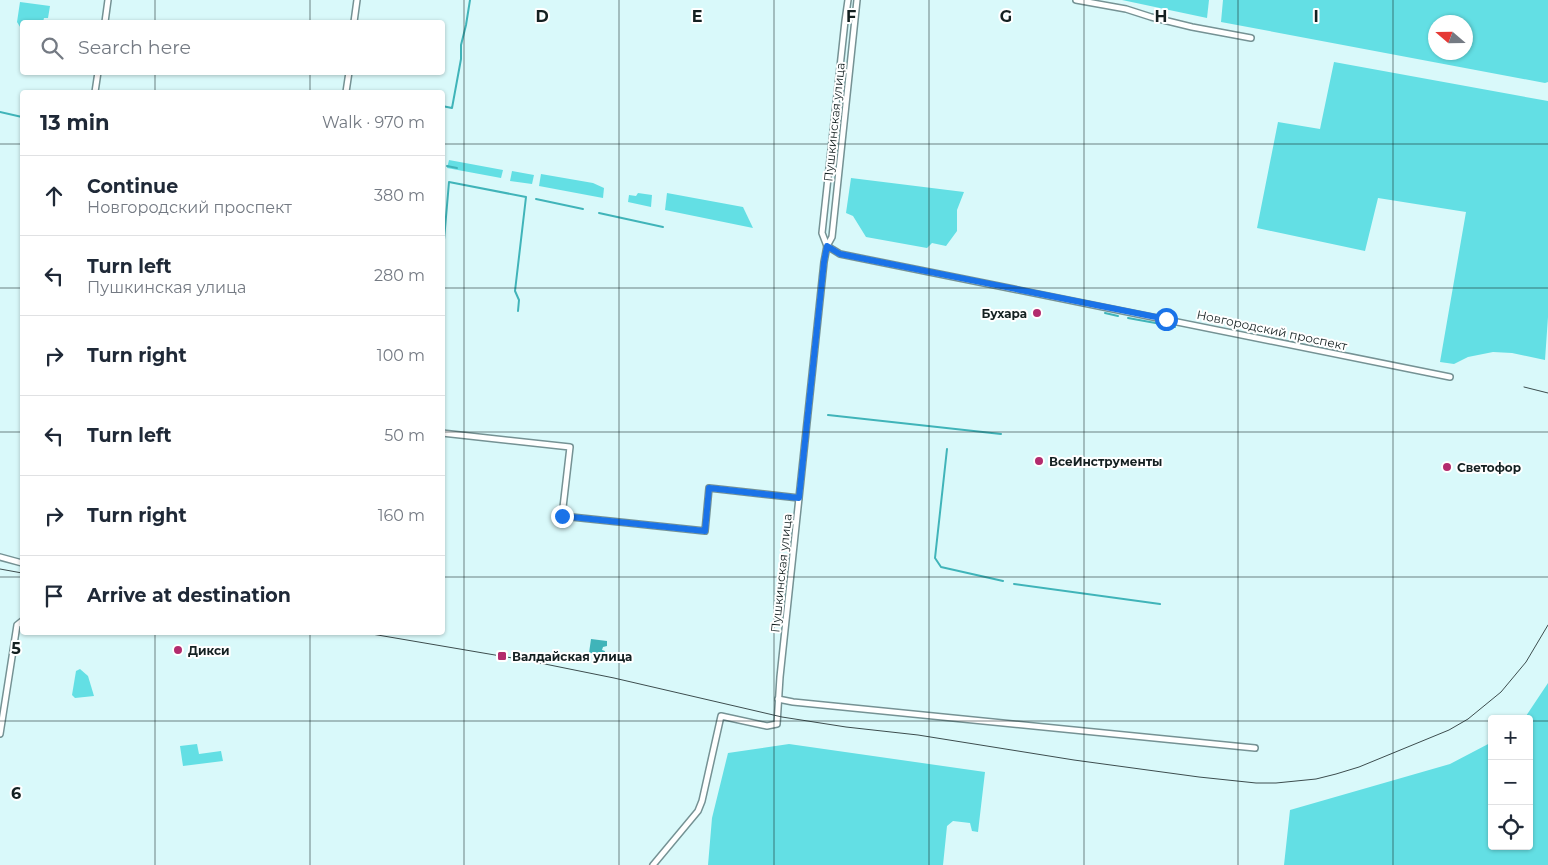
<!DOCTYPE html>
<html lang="en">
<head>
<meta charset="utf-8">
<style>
	:root { --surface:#fff; --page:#f2f2f3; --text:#1f2937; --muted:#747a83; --line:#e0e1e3 }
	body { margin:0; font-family:Montserrat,sans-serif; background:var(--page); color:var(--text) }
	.controls { position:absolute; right:15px; bottom:15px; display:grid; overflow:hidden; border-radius:5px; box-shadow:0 1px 4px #0004 }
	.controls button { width:45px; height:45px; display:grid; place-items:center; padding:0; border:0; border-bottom:1px solid var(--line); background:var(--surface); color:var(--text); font:25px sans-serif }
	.compass { position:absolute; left:1428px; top:15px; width:45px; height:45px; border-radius:50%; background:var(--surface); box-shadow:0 1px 4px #0004; rotate:290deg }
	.stop { position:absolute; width:15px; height:15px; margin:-11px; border:4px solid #1a73e8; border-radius:50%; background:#fff }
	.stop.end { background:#1a73e8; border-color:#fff; box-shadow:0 1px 5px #0008 }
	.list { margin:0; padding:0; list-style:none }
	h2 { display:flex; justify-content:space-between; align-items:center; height:65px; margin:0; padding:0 20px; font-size:21px }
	h2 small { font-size:16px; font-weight:400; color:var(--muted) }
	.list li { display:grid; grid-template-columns:32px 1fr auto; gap:15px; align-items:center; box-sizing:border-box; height:80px; padding:0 20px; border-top:1px solid var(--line) }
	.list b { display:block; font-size:19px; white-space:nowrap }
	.list p { margin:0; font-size:16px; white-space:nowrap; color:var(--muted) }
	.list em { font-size:16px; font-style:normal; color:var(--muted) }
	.icon { flex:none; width:28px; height:28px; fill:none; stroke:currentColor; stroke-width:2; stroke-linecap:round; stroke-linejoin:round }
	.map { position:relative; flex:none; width:1548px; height:865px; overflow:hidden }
	.search { position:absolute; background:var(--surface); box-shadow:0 1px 4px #0004; left:20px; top:20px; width:425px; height:55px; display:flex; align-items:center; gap:12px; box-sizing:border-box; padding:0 18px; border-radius:5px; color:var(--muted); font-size:19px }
	.panel { position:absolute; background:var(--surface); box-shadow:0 1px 4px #0004; left:20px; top:90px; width:425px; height:545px; border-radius:5px }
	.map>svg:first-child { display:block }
	.green { fill:#63dfe4; fill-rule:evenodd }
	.water { fill:#40b4b9 }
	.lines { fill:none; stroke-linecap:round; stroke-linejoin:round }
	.stream { stroke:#40b4b9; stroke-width:2 }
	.street-casing { stroke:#759294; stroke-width:8 }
	.street { stroke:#fff; stroke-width:5 }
	.tram { stroke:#3d4d4e; stroke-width:1 }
	.route { stroke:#1a73e8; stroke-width:6 }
	.grid { fill:none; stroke:#142021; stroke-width:1; stroke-opacity:0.55 }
	.poi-dot { fill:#b32b6d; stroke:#fff; stroke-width:2 }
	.labels { text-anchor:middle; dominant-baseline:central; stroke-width:4; stroke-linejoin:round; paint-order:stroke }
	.street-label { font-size:12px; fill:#142021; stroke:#fff }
	.poi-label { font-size:12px; font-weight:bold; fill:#142021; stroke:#fff; text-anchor:start }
	.grid-label { font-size:16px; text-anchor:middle; font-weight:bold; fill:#142021; stroke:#fff; stroke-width:4; stroke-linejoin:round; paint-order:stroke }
</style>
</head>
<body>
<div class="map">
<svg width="1548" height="865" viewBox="0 0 1548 865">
	<rect width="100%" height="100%" fill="#d9f9fa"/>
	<!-- green -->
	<g class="green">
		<polygon points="1122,0 1209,0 1207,18"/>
		<path d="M1223,0H1548V82L1545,83L1221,22ZM1436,22H1466V52H1436Z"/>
		<polygon points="20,2 50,6 48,18 44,18 43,22 22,22 22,30 17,22"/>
		<polygon points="1334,62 1548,101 1548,317 1545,360 1512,353 1493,352 1468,357 1454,364 1440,362 1466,212 1378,198 1365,251 1257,228 1278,122 1320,129"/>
		<polygon points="449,160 503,170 501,178 447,168"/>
		<polygon points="512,171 534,175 532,184 510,181"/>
		<polygon points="541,174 593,183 604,188 603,198 539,186"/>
		<polygon points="851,178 964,192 957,210 957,231 946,246 932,243 927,248 866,237 853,216 846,213"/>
		<polygon points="638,193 652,195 651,207 628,202 629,195 636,196"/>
		<polygon points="667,193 743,207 753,228 665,210"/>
		<polygon points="80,669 88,676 94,696 75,698 72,695 76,671"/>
		<polygon points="1548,683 1548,865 1284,865 1290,810 1450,764 1492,742 1492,846 1529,846 1529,719 1524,719"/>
		<polygon points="197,744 199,754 221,751 223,761 183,766 180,746"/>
		<polygon points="789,744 985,772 978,832 972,831 970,823 953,821 947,826 943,865 708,865 712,818 728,753"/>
	</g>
	<!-- water -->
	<polygon class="water" points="591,639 607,641 607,646 603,647 602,650 605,651 604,656 589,653"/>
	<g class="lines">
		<!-- stream -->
		<g class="stream">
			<polyline points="442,106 452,108 461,59 461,45 466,25 470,0"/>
			<polyline points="0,112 22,117"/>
			<polyline points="442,165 444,166"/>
			<polyline points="447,166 457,168"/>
			<polyline points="536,199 583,209"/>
			<polyline points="599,213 663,227"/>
			<polyline points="444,240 449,182 526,197 515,291 519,300 518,311"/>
			<polyline points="1105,313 1118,316"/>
			<polyline points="1128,318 1161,324"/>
			<polyline points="1170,326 1175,327"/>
			<polyline points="828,415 1001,434"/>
			<polyline points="947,449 935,558 941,567 1003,581"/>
			<polyline points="1014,584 1160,604"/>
		</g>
		<defs>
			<g id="street">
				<polyline points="1076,0 1126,9 1151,17 1192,27 1251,38"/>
				<polyline points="105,22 108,0"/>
				<polyline points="354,22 357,0"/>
				<polyline points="95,92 98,72"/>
				<polyline points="346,92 349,72"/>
				<polyline points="827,246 840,254 1450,377"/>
				<polyline points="827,246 822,233 845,21 848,0"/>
				<polyline points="442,433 570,447 562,516 705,531 709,488 799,498"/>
				<polyline points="0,557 22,563"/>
				<polyline points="778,699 793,702 1255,748"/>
				<polyline points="0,734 17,625 22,621"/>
				<polyline points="653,865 698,811 702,801 721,716 767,726 777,724 780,677 824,262 827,246 832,237 857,0"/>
			</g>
		</defs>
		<!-- street casing -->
		<use href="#street" class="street-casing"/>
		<!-- street -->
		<use href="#street" class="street"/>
		<!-- tram -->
		<g class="tram">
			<polyline points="1524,387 1548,393"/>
			<polyline points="0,569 22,573"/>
			<polyline points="360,632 530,661 614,678 782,717 846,727 918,735 1074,760 1199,777 1256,783 1276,783 1316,779 1336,774 1359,767 1449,730 1468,719 1501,692 1526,662 1548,625"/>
		</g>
	</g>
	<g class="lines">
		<!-- route -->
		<polyline class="route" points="562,516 705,531 709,488 799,498 824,262 827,246 840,254 1166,319"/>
	</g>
	<!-- grid -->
	<path class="grid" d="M155,0V22M310,0V22M464,0V865M619,0V865M774,0V865M929,0V865M1084,0V865M1238,0V865M1393,0V865M155,72V92M310,72V92M0,144H22M442,144H1548M0,288H22M442,288H1548M0,432H22M442,432H1548M0,577H22M442,577H1548M155,632V865M310,632V865M0,721H1492M1529,721H1548"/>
	<!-- markers -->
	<g class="poi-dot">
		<circle cx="1037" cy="313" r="5"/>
		<circle cx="1039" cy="461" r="5"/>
		<circle cx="1447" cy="467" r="5"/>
		<circle cx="178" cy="650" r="5"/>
		<rect x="497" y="651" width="10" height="10" rx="2.5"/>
	</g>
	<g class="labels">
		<!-- street labels -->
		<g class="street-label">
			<text transform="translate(834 122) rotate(-84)">Пушкинская улица</text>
			<text transform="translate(1272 330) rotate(12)">Новгородский проспект</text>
			<text transform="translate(781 573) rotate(-84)">Пушкинская улица</text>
		</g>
		<!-- poi labels -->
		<g class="poi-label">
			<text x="1027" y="313" text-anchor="end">Бухара</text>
			<text x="1049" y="461">ВсеИнструменты</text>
			<text x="1457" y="467">Светофор</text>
			<text x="188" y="650">Дикси</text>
			<text x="512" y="656">Валдайская улица</text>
		</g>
	</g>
	<g class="grid-label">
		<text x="542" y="22">D</text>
		<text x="697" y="22">E</text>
		<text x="851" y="22">F</text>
		<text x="1006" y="22">G</text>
		<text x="1161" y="22">H</text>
		<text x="1316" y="22">I</text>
		<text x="16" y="654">5</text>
		<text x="16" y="799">6</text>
	</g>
</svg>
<div class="controls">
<button>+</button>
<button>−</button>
<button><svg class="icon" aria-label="locate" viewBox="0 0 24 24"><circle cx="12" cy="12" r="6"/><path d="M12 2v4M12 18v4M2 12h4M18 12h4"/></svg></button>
</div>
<svg class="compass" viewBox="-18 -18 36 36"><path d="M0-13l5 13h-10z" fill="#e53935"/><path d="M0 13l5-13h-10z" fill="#747a83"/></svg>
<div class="stop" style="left:1166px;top:319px"></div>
<div class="stop end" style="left:562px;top:516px"></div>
<div class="search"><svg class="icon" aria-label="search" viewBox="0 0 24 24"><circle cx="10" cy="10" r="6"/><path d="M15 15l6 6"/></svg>Search here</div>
<section class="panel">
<h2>13 min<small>Walk · 970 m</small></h2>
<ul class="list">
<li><svg class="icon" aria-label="ahead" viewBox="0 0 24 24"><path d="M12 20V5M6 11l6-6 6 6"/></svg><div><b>Continue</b><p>Новгородский проспект</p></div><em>380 m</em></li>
<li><svg class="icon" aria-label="left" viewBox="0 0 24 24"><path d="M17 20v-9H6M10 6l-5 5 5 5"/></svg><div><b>Turn left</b><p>Пушкинская улица</p></div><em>280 m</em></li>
<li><svg class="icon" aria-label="right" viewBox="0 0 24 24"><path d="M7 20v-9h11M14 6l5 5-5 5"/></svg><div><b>Turn right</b></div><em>100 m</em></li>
<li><svg class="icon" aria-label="left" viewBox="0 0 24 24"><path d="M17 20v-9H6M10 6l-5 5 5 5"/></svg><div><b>Turn left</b></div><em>50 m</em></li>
<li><svg class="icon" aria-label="right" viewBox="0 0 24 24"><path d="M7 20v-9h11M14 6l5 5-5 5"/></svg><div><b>Turn right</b></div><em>160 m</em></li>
<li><svg class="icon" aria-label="arrive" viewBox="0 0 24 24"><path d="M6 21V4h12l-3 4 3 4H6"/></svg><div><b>Arrive at destination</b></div></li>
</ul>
</section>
</div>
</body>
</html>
